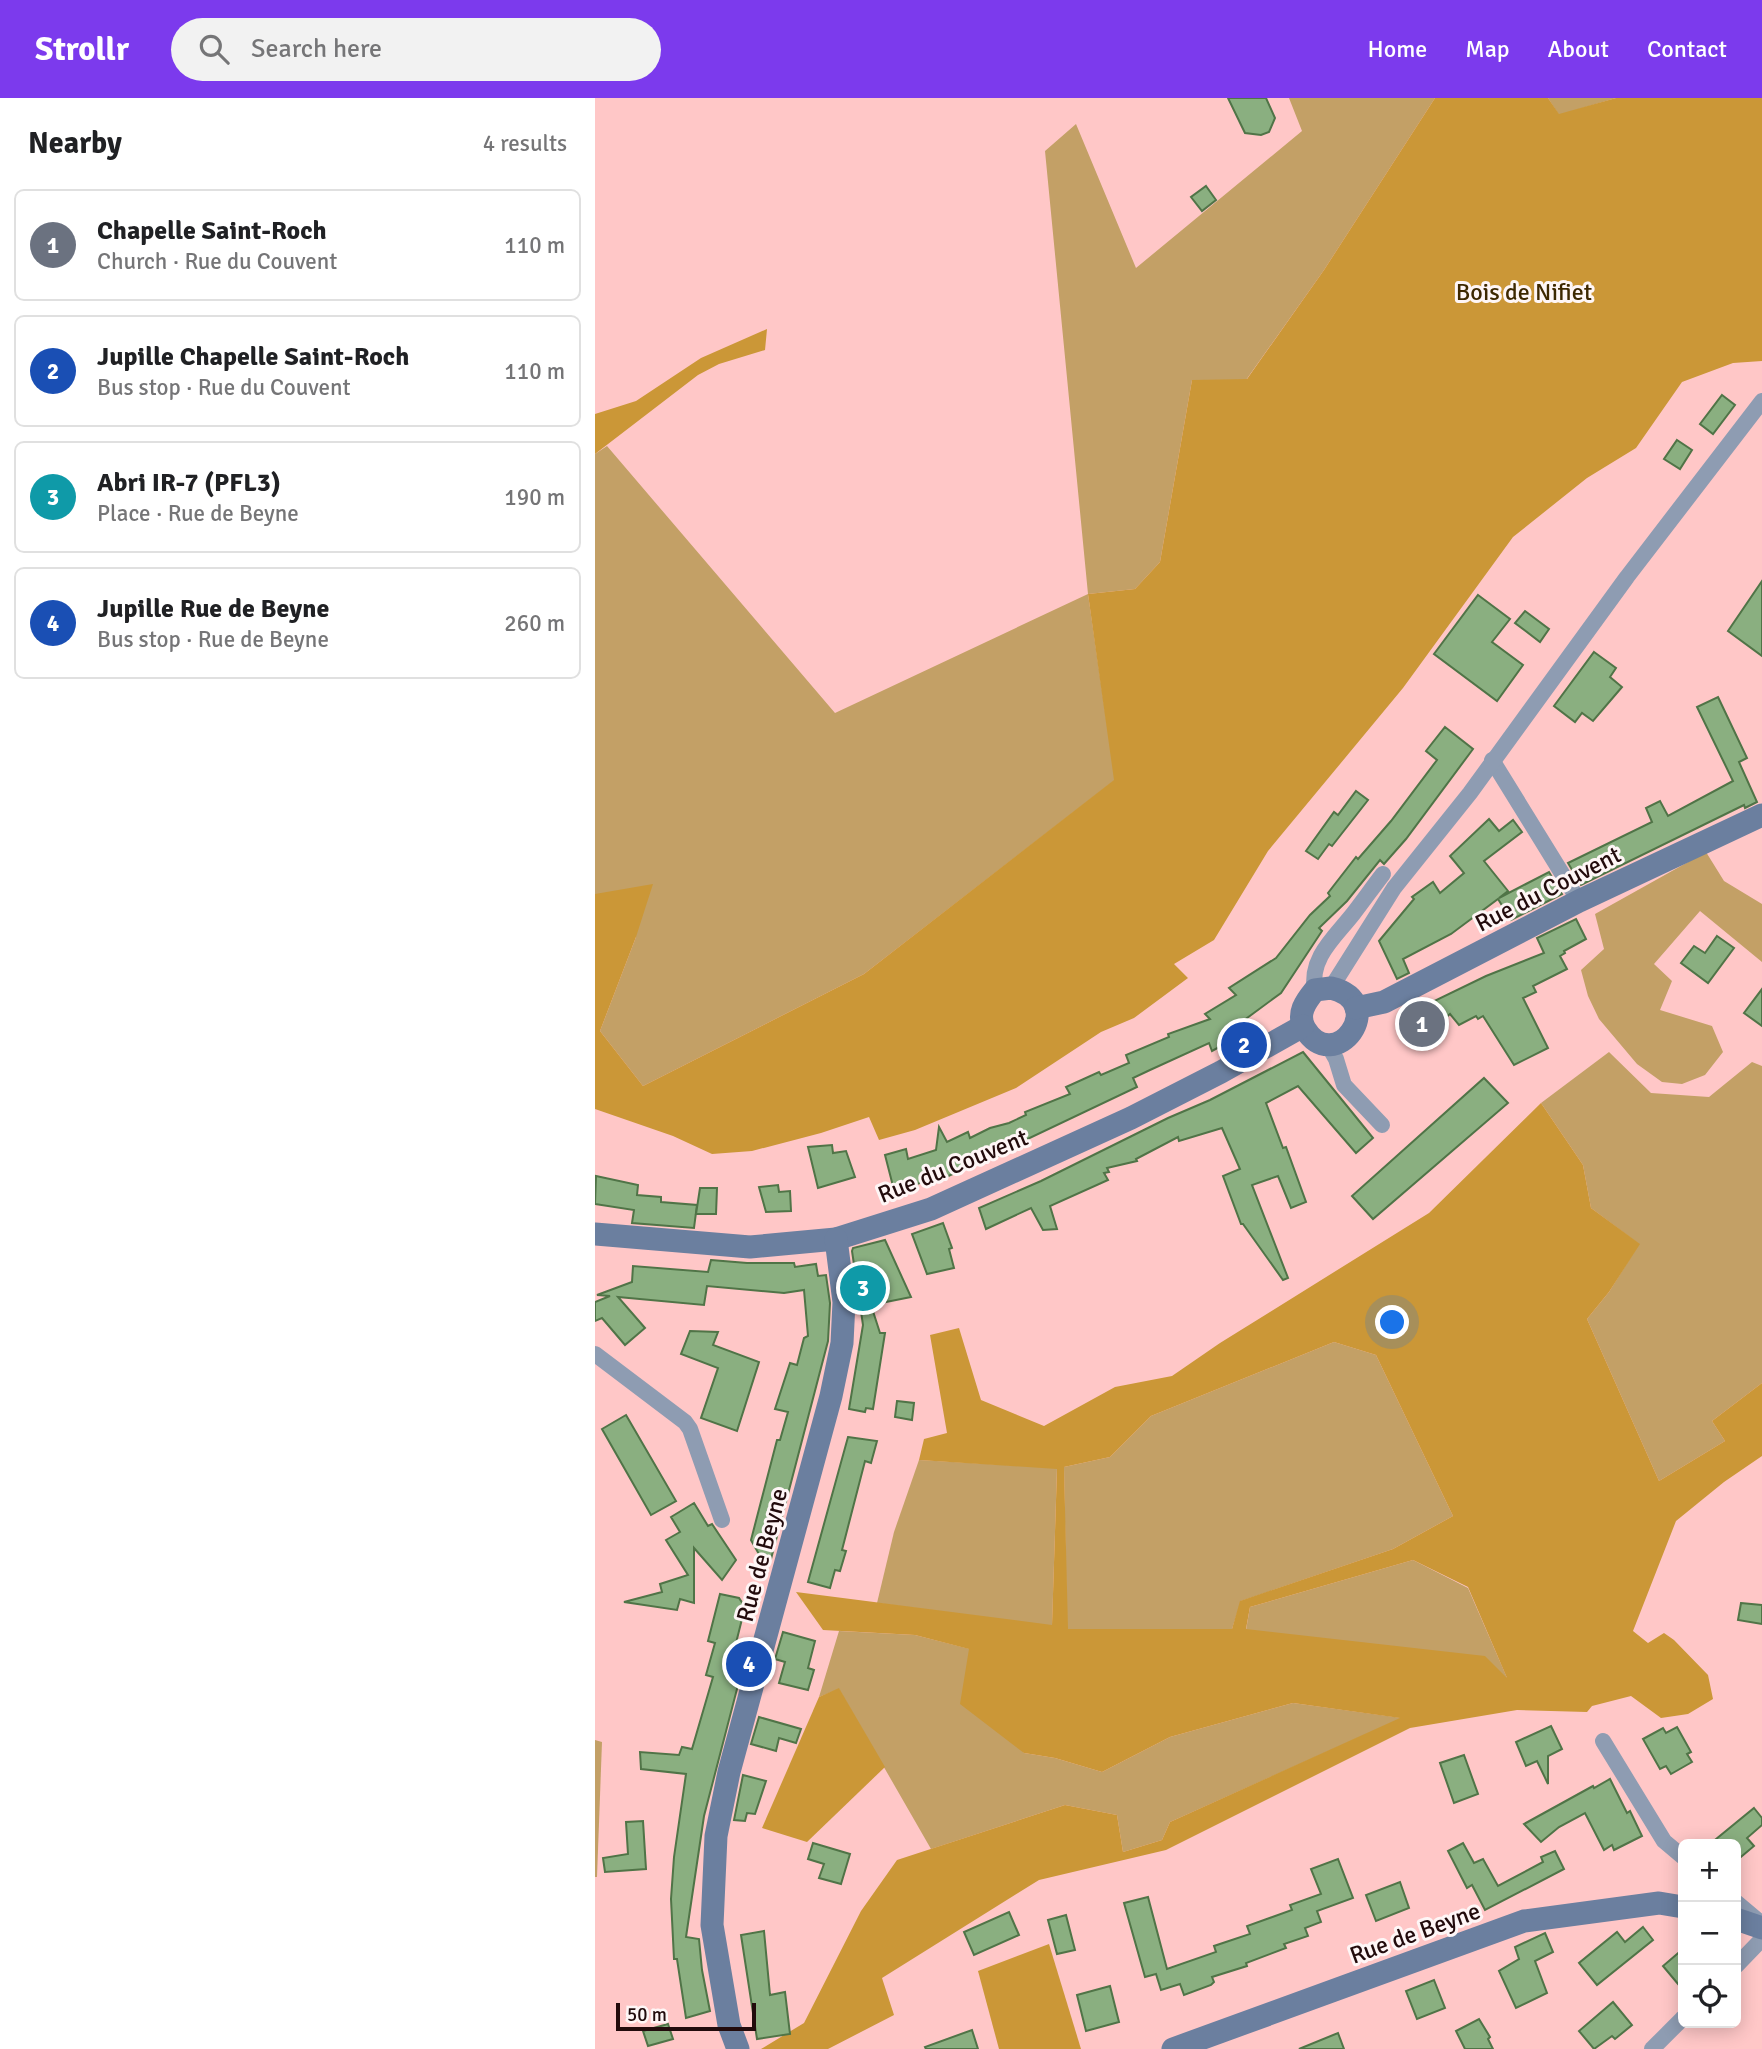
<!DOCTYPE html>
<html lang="en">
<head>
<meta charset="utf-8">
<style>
	:root { --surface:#fff; --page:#f2f2f2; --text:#202124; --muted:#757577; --line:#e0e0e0; --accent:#7c3aed }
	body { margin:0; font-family:Signika,sans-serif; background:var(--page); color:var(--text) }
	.controls { position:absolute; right:21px; bottom:21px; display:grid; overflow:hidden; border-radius:10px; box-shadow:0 4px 18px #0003 }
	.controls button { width:63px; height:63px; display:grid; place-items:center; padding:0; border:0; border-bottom:2px solid var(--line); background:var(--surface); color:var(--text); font:35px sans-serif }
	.scale { position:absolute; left:21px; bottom:18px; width:140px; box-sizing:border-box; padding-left:7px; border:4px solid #220b0c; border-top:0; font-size:19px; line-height:24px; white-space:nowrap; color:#220b0c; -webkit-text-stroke:5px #fef6f6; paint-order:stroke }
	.you { position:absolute; left:798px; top:1225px; width:24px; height:24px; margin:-18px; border:5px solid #fff; border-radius:50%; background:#1a73e8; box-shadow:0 0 0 10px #1a73e833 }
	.badge { display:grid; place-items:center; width:46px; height:46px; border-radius:50%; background:var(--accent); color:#fff; font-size:23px; font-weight:700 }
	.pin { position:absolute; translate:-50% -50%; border:4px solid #fff; box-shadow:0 2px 7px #0006 }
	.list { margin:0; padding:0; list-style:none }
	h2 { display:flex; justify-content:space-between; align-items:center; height:91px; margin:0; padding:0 28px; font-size:30px }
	h2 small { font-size:23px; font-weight:400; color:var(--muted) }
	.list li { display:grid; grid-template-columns:46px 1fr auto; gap:21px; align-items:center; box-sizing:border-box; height:112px; margin:0 14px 14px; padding:0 14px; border:2px solid var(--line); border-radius:10px }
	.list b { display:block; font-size:26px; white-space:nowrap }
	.list p { margin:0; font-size:23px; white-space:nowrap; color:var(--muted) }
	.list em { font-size:23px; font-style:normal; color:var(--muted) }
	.icon { flex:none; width:38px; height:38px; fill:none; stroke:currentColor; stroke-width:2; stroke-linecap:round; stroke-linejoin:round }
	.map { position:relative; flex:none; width:1167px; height:1951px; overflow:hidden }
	header { display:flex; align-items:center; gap:42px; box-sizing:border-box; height:98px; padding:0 35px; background:var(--accent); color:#fff }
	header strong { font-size:33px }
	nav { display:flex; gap:38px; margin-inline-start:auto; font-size:24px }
	.search { width:490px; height:63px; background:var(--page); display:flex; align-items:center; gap:18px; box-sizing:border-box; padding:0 24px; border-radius:38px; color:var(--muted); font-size:26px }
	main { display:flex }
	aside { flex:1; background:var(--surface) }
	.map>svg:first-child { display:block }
	.green { fill:#c3a066 }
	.forest { fill:#cb9737; fill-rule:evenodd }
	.building { fill:#8aaf80; stroke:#507447; stroke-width:2 }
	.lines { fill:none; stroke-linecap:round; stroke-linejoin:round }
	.street { stroke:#8e9cb2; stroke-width:16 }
	.secondary { stroke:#6b7f9f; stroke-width:23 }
	.labels { text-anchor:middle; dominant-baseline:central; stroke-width:6; stroke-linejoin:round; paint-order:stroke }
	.park-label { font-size:24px; fill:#3d2800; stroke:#fef6f6 }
	.street-label { font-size:24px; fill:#220b0c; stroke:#fef6f6 }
</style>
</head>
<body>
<header>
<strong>Strollr</strong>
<div class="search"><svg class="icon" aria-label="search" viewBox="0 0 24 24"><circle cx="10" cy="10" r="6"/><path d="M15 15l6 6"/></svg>Search here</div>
<nav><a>Home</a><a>Map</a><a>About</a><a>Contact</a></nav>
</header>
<main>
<aside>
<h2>Nearby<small>4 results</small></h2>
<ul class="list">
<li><span class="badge" style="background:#6b7280">1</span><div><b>Chapelle Saint-Roch</b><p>Church · Rue du Couvent</p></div><em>110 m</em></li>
<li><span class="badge" style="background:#1a4fb4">2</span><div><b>Jupille Chapelle Saint-Roch</b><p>Bus stop · Rue du Couvent</p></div><em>110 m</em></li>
<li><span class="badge" style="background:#0f9aa8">3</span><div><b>Abri IR-7 (PFL3)</b><p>Place · Rue de Beyne</p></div><em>190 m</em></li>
<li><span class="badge" style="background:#1a4fb4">4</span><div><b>Jupille Rue de Beyne</b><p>Bus stop · Rue de Beyne</p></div><em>260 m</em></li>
</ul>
</aside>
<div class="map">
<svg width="1167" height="1951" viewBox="0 0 1167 1951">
	<rect width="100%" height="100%" fill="#ffc7c7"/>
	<!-- green -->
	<g class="green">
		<polygon points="694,0 840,0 729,172 651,282 597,282 565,464 540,491 493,496 520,682 269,876 48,988 5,933 41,839 0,796 0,356 12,348 240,615 493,496 450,53 481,26 541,170 707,33"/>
		<polygon points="953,0 1021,0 964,17"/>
		<polygon points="1111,754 1129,783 1167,806 1167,864 1105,813 1059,866 1077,883 1065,912 1117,928 1128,954 1110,977 1087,986 1067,984 1042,966 1004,921 993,898 986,872 1009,851 1000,816"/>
		<polygon points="1014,954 1056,995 1114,999 1157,964 1167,968 1167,1285 1117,1323 1130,1343 1064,1383 992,1221 1014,1194 1044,1146 996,1110 988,1067 946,1005"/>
		<polygon points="739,1244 781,1257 858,1418 798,1451 646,1503 637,1531 472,1531 469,1369 515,1359 556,1318"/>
		<polygon points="324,1362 462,1370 457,1528 282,1505 299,1434"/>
		<polygon points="818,1462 873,1490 913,1582 651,1532 655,1509"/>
		<polygon points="244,1533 320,1537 375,1551 429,1655 460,1660 507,1674 575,1639 698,1605 807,1620 575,1724 567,1742 528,1754 522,1717 470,1707 336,1751 244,1591 224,1599"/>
		<polygon points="0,1642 7,1644 2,1779 0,1779"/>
	</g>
	<!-- forest -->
	<g class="forest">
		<polygon points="840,0 953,0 964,16 1021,0 1167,0 1167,263 1138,265 1087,284 1041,350 992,380 918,439 808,590 673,753 619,842 579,866 593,880 539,920 506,934 421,990 320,1032 284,1042 274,1019 226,1035 157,1053 117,1056 78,1038 0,1011 0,796 58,786 41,839 5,933 48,988 269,876 519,682 493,496 540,491 565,464 597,282 652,281 729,172"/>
		<polygon points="172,231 170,252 124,266 103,277 0,356 0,316 41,303 106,260"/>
		<path d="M946,1005L988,1067L996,1110L1045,1146L1014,1194L992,1221L1064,1383L1130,1343L1117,1323L1167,1285V1358L1129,1384L1081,1423L1038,1533L1053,1545L1069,1535L1079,1542L1113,1577L1118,1601L1093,1616L1066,1620L1036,1598L997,1608L992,1614L922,1612L815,1630L571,1752L444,1782L287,1880L299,1917L233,1951H166L209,1925L266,1813L302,1762L470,1707L522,1717L528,1754L567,1742L575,1724L805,1620L698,1605L575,1639L507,1674L460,1660L429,1655L365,1606L374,1551L320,1537L228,1532L201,1494L457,1527L462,1371L324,1362L329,1341L352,1335L335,1237L364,1230L386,1302L449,1328L520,1289L577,1278L625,1245L834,1115ZM739,1244L781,1257L858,1418L798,1451L645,1503L637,1531H473L469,1369L515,1359L556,1318ZM818,1462L873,1489L912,1580L890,1558L651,1531L655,1509Z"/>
		<polygon points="244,1590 290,1669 212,1744 167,1730 224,1599"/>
		<polygon points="454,1846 486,1951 404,1951 383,1873"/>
	</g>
	<!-- building -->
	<g class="building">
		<polygon points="633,0 671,0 680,20 674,34 666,37 650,35"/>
		<polygon points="611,88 621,102 607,113 596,99"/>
		<polygon points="1127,297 1140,307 1118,336 1105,326"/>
		<polygon points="1082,342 1097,352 1085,371 1069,361"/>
		<polygon points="1167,483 1167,558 1133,533"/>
		<polygon points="883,497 915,521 897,544 928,567 902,603 839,556"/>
		<polygon points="930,513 954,531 945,544 920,525"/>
		<polygon points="999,554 1021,570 1015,579 1027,589 998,623 987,615 980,624 959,608"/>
		<polygon points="1123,599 1152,660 1144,664 1162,704 1150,710 1149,707 986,787 973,765 1057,724 1051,710 1065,703 1073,718 1138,683 1102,609"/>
		<polygon points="850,629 878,651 811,741 789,766 785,762 752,803 724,830 727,833 686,895 633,934 637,942 617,953 614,945 555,972 538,980 542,989 424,1045 422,1049 414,1053 401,1059 397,1058 349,1080 330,1086 329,1084 299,1092 290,1057 311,1051 313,1061 341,1052 344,1029 352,1044 373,1034 375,1040 395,1030 414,1025 431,1017 430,1014 475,996 471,989 504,974 506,977 534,965 531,957 574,939 573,936 615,921 610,916 641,897 634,890 681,860 715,817 735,798 733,795 761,759 763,761 796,723 842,662 831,653"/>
		<polygon points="761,693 773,702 737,748 734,746 723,761 711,753 739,714 743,717"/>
		<polygon points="894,721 904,733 918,722 927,734 889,763 913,793 904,800 954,774 967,796 916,822 903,801 856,836 808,861 814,875 802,881 784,843 819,801 817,799 838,784 845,795 869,775 855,758"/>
		<polygon points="981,821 991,841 969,853 970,855 965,858 972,871 938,888 941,894 928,900 953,950 919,967 888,918 883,921 881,918 864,927 855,916 820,945 807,929 833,906 891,878 949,855 942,840"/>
		<polygon points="1122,838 1139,850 1113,885 1086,865 1099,848 1110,855"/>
		<polygon points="1167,891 1167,928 1149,915"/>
		<polygon points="708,954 778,1040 761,1055 703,988 671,1005 688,1050 691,1049 711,1104 696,1110 683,1078 657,1087 693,1180 688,1182 648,1126 646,1126 628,1078 645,1071 627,1030 584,1043 583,1039 541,1061 542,1063 512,1070 514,1074 509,1075 513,1082 455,1108 462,1131 448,1132 436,1110 391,1131 384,1110 446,1083 573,1020 615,1002"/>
		<polygon points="889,980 913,1005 778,1121 757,1098"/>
		<polygon points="237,1047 238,1055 251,1053 260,1079 223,1090 213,1049"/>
		<polygon points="1,1078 43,1087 42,1097 66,1099 66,1104 102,1107 99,1130 37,1125 39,1112 0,1106"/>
		<polygon points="183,1087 184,1094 195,1093 196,1113 171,1114 164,1089"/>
		<polygon points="105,1090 122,1090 121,1116 101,1116"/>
		<polygon points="348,1125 357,1150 354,1151 359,1170 332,1176 317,1136"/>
		<polygon points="290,1142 316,1199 276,1207 285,1235 290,1235 278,1311 271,1310 270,1314 254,1311 268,1227 257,1153 258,1150"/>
		<polygon points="116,1162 152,1165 199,1165 200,1169 221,1166 223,1178 231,1177 235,1205 233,1243 176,1461 165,1458 156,1442 182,1342 185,1342 193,1314 180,1311 195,1265 202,1267 209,1240 213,1238 209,1192 189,1195 112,1188 109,1207 23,1199 50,1230 30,1247 7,1220 0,1223 0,1204 15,1198 2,1197 37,1184 38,1168 113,1174"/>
		<polygon points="95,1233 123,1234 118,1247 164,1264 142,1333 106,1320 123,1270 86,1256"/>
		<polygon points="302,1303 319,1305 317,1322 300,1319"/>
		<polygon points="31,1317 81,1403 56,1417 7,1331"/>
		<polygon points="253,1339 282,1343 276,1365 270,1363 247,1452 251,1453 245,1473 240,1472 235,1490 213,1484"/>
		<polygon points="99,1405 113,1428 117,1426 141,1462 127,1482 99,1450 99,1505 85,1501 82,1512 29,1504 67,1494 65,1486 93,1477 71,1442 85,1434 76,1419"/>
		<polygon points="125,1496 144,1500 150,1509 137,1561 149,1564 109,1718 91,1839 104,1841 107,1872 115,1913 91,1920 82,1861 79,1861 76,1801 79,1759 91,1676 46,1671 45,1654 84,1657 87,1649 97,1651 118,1579 111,1577 120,1545 113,1543"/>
		<polygon points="1146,1505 1167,1507 1167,1526 1143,1522"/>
		<polygon points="188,1534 220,1543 213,1570 219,1572 213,1592 184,1585 190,1564 180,1561"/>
		<polygon points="164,1619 206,1631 201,1645 184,1640 181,1653 156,1646"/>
		<polygon points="956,1628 967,1651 953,1658 953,1686 942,1663 931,1668 921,1644"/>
		<polygon points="1082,1629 1096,1654 1092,1656 1097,1664 1076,1676 1071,1668 1065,1671 1048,1641 1068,1630 1071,1635"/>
		<polygon points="869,1657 883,1696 859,1705 845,1665"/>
		<polygon points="148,1677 171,1683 160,1716 152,1715 150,1723 139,1722"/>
		<polygon points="1015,1681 1032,1715 1035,1713 1047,1738 1019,1752 1017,1747 1009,1752 990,1715 964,1729 946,1744 929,1726 998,1688 999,1690"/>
		<polygon points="1159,1710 1167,1720 1167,1727 1152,1740 1159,1748 1141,1763 1141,1746 1115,1746"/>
		<polygon points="48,1723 51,1771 10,1774 8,1760 33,1756 31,1724"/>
		<polygon points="218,1745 255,1756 246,1786 224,1780 229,1766 213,1761"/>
		<polygon points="868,1745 879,1765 888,1761 903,1788 948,1764 946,1759 960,1753 969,1771 890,1812 877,1787 872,1790 853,1753"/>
		<polygon points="743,1761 758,1800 722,1813 726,1824 710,1830 713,1838 689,1846 691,1850 651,1865 652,1868 617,1879 619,1884 616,1887 589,1897 585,1886 566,1892 561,1876 550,1879 529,1805 553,1799 572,1871 621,1854 619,1848 655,1836 652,1828 697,1812 695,1807 726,1796 716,1771"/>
		<polygon points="805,1784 814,1810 781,1823 771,1797"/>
		<polygon points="414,1814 424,1837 379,1857 369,1834"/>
		<polygon points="471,1817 480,1852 462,1856 453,1822"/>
		<polygon points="1048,1829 1058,1842 1002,1887 984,1865 1022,1834 1030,1844"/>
		<polygon points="169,1833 175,1897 190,1894 195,1936 162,1941 146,1837"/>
		<polygon points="950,1835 958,1854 940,1863 952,1895 921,1910 904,1873 924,1861 920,1849"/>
		<polygon points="1088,1851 1088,1892 1068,1868"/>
		<polygon points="839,1882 850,1910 822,1921 811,1893"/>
		<polygon points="515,1888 524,1924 491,1933 482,1897"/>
		<polygon points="1018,1904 1037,1927 1020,1941 1017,1938 999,1951 984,1933"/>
		<polygon points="884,1921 895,1939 893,1941 898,1951 870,1951 861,1933"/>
		<polygon points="73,1926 78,1941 53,1948 48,1933"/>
		<polygon points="377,1932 383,1951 331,1951 330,1949"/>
		<polygon points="743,1935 749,1951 704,1951"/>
	</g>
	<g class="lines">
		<!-- street -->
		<g class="street">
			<polyline points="897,662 984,803"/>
			<polyline points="736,890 799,790 875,695 1032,479 1167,303"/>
			<path d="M720,892C714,860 740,839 758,816C768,803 778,789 788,776"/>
			<polyline points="733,947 741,961 749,987 787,1027"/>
			<polyline points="0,1256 90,1324 95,1331 127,1422"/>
			<polyline points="1008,1643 1069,1743 1088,1759"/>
			<polyline points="1141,1804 1167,1826"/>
			<polyline points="1141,1868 1167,1841"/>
			<polyline points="1057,1951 1088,1920"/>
		</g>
		<!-- secondary -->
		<g class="secondary">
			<path d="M736,890C795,904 740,979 710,931C701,916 711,903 720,892Z"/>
			<polyline points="761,910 789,904 984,803 1167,717"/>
			<polyline points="0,1136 155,1149 241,1141 336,1111 536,1020 626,974 708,928"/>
			<polyline points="1141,1821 1167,1830"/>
			<polyline points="143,1951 134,1927 117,1827 121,1738 134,1674 236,1298 247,1245 249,1204 241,1141"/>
			<polyline points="578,1951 929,1823 1064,1805 1088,1809"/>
		</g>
	</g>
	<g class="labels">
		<!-- park labels -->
		<g class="park-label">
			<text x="929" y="194">Bois de Nifiet</text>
		</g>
		<!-- street labels -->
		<g class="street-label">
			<text transform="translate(953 791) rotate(-27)">Rue du Couvent</text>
			<text transform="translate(358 1068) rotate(-22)">Rue du Couvent</text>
			<text transform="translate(167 1457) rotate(-75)">Rue de Beyne</text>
			<text transform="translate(820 1835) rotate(-20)">Rue de Beyne</text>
		</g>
	</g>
</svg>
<div class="controls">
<button>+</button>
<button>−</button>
<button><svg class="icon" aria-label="locate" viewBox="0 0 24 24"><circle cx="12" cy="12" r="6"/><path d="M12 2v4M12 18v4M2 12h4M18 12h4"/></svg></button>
</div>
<div class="scale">50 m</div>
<div class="you"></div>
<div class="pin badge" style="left:827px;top:926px;background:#6b7280">1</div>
<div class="pin badge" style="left:649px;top:947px;background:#1a4fb4">2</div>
<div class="pin badge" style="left:268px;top:1190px;background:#0f9aa8">3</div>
<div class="pin badge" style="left:154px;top:1566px;background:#1a4fb4">4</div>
</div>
</main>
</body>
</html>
